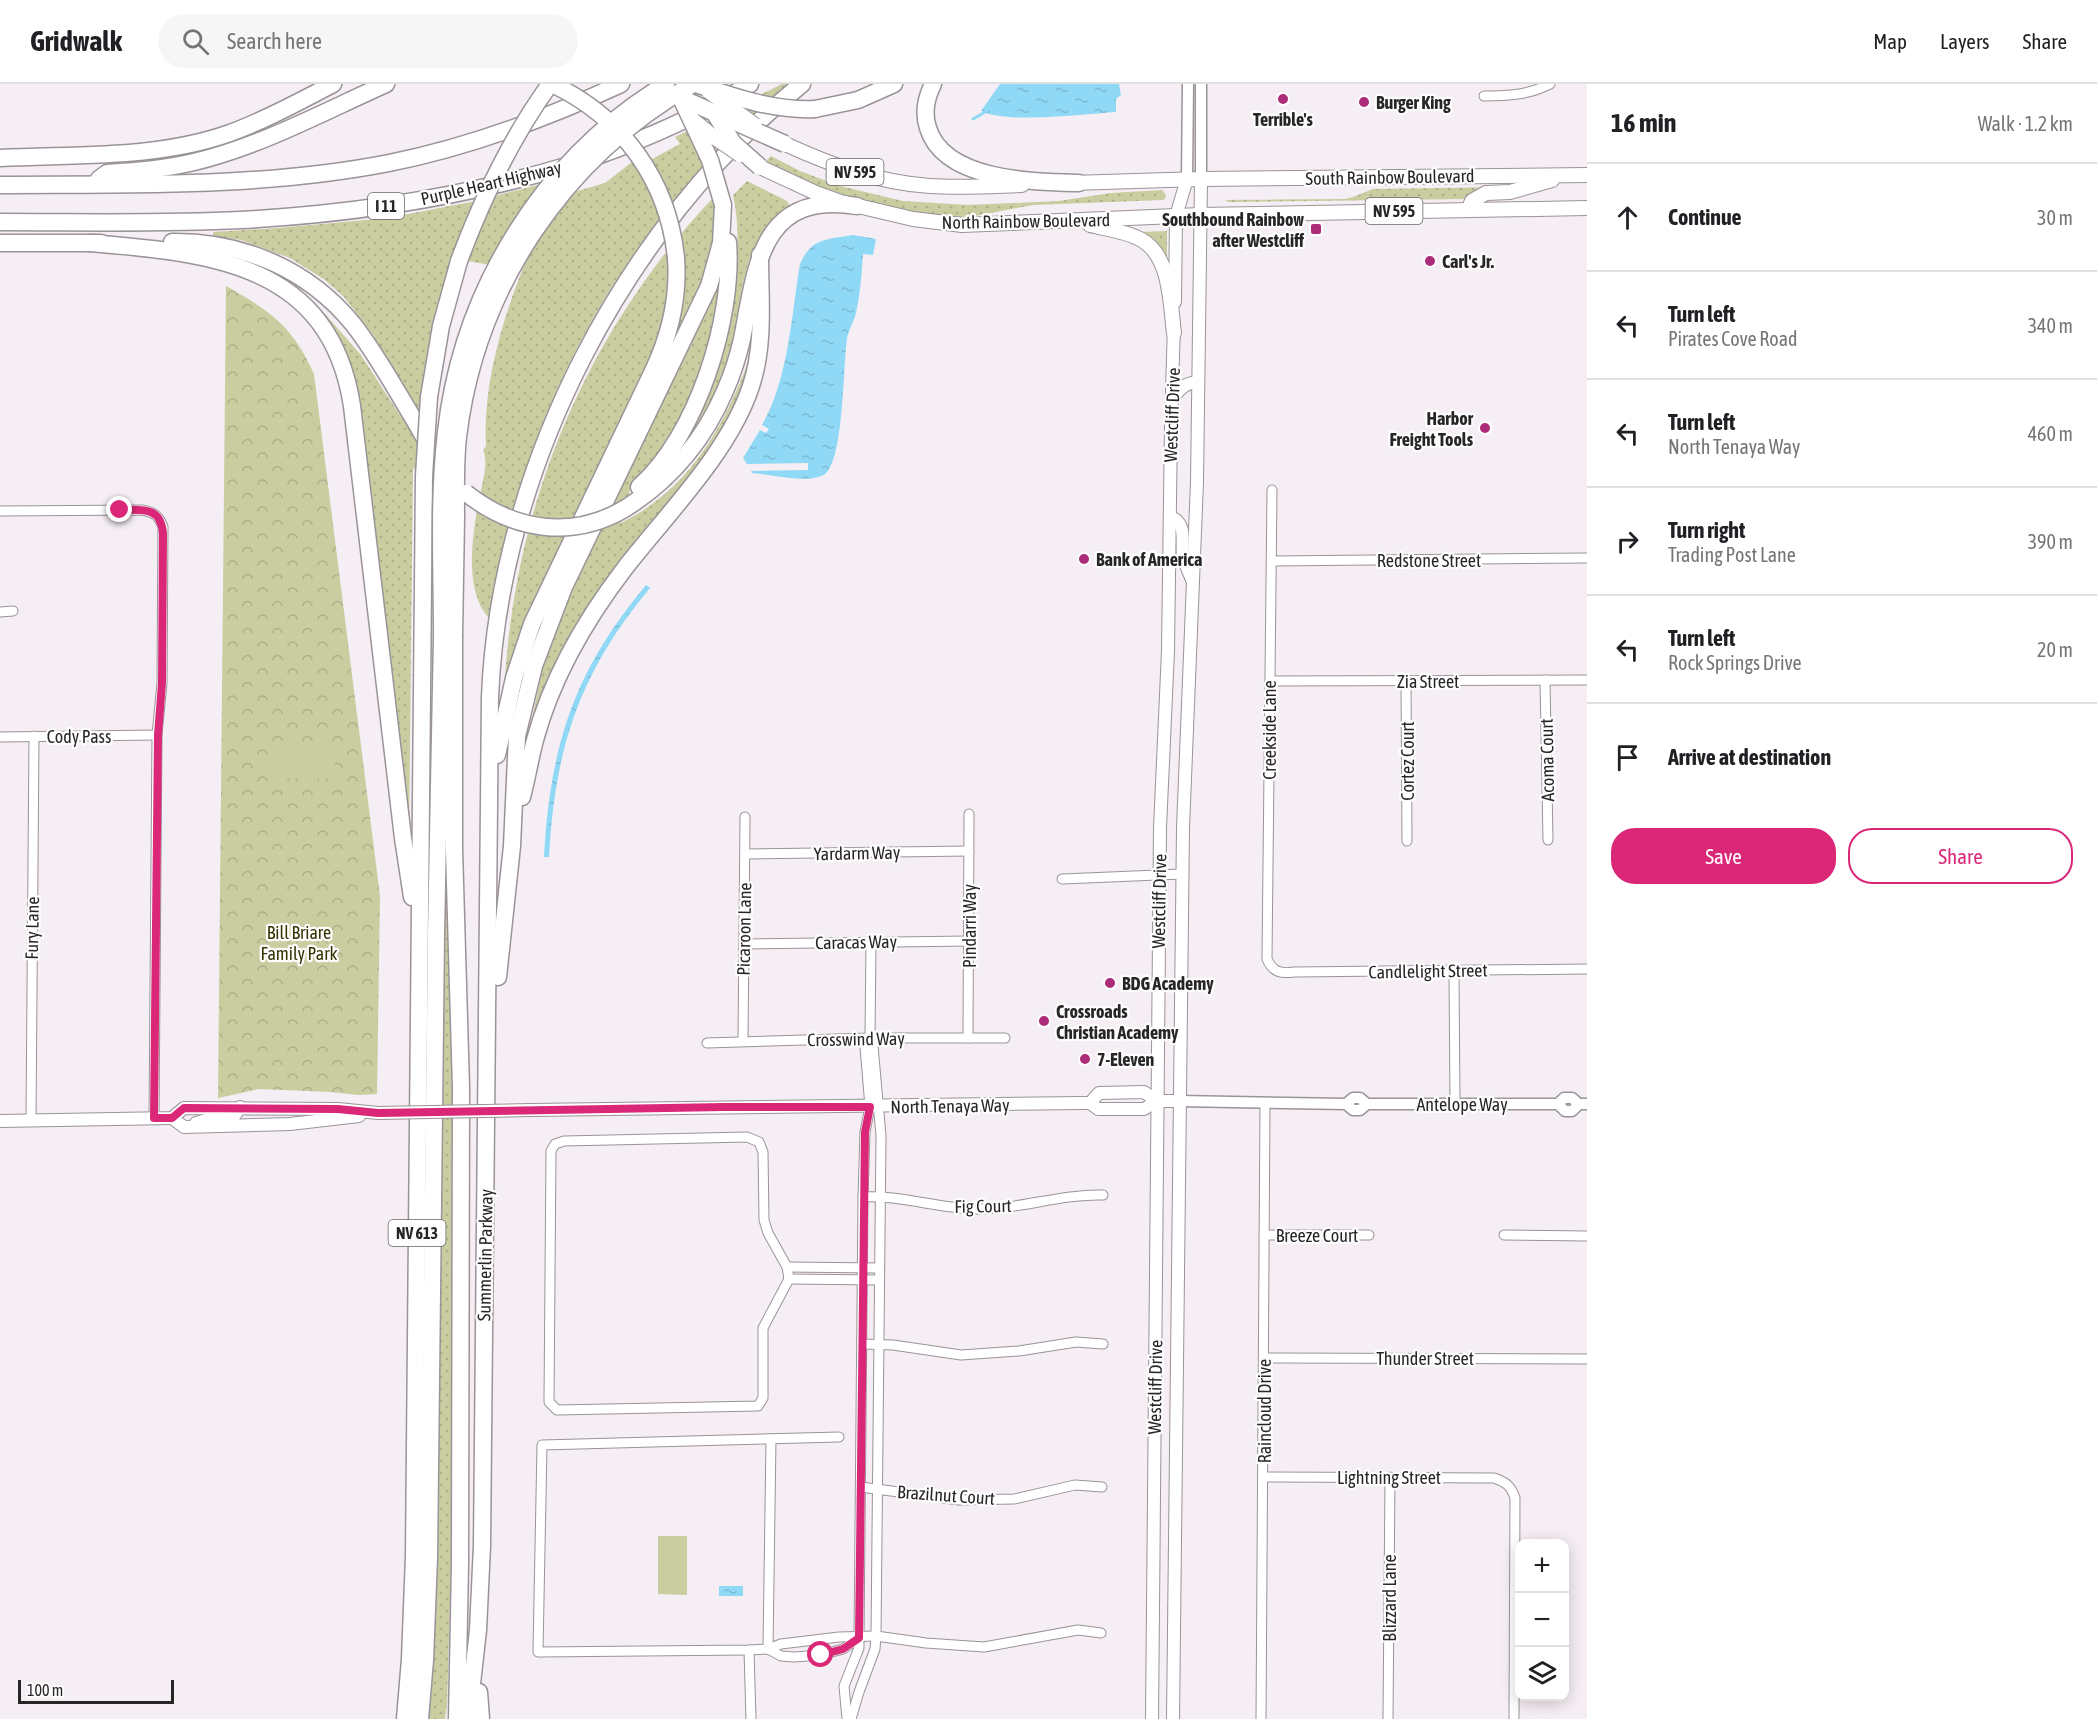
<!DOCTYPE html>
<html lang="en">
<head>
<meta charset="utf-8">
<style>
	:root { --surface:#fff; --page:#f6f6f6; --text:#202124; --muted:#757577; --line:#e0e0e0; --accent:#db2777 }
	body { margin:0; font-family:"Asap Condensed",sans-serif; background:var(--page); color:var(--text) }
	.controls { position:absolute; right:18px; bottom:18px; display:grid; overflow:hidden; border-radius:12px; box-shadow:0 3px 15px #0003 }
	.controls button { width:54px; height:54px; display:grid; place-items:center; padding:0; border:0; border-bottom:2px solid var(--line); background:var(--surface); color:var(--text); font:30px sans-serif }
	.scale { position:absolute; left:18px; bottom:15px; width:156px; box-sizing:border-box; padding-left:6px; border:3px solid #282527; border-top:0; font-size:16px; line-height:21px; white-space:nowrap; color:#282527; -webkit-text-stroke:4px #fefdfe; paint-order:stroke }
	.stop { position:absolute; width:18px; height:18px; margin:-14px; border:4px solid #db2777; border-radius:50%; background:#fff }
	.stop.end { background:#db2777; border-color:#fff; box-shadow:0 2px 6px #0008 }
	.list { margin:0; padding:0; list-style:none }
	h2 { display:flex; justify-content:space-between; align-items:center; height:78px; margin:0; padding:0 24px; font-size:26px }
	h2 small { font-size:20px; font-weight:400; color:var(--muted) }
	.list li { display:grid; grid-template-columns:39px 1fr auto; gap:18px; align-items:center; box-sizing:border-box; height:108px; padding:0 24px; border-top:2px solid var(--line) }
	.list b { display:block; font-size:22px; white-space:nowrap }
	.list p { margin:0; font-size:20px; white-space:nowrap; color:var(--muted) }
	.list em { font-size:20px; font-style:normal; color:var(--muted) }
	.actions { display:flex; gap:12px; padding:18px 24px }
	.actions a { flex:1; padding:14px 0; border:2px solid var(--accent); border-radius:24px; text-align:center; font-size:21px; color:var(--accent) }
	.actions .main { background:var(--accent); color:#fff }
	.icon { flex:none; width:33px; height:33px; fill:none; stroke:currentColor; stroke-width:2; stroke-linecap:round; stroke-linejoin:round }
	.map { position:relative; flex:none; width:1587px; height:1635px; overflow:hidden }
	header { display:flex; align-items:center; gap:36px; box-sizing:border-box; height:84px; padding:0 30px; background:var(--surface); border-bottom:2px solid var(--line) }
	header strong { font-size:28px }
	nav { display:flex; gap:33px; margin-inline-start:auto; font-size:21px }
	.search { width:420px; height:54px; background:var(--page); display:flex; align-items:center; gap:15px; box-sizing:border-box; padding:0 21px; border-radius:33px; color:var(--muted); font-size:22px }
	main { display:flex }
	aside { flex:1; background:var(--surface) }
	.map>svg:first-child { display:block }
	.grass { fill:url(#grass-dots) }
	.park { fill:url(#park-crowns) }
	.garden { fill:#c9cd9f }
	.water { fill:url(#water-ripples) }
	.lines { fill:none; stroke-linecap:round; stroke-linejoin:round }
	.stream { stroke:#90d9f6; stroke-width:3 }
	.minor-casing { stroke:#9a9399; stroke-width:11 }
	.tertiary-casing { stroke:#9a9399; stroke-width:13 }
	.secondary-casing { stroke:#9a9399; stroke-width:14 }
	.primary-casing { stroke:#9a9399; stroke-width:16 }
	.motorway-casing { stroke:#9a9399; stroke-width:19 }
	.minor { stroke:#fff; stroke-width:9 }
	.tertiary { stroke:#fff; stroke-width:10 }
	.secondary { stroke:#fff; stroke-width:12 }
	.primary { stroke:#fff; stroke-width:14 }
	.motorway { stroke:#fff; stroke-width:16 }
	.secondary-bridge-casing { stroke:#9a9399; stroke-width:14; stroke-linecap:butt }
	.primary-bridge-casing { stroke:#9a9399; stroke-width:16; stroke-linecap:butt }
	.motorway-bridge-casing { stroke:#9a9399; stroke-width:19; stroke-linecap:butt }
	.secondary-bridge { stroke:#fff; stroke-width:12 }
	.primary-bridge { stroke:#fff; stroke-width:14 }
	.motorway-bridge { stroke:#fff; stroke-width:16 }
	.route { stroke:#db2777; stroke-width:8 }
	.poi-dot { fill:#ad2c7a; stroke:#fefdfe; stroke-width:2 }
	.labels { text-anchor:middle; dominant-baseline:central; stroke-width:4.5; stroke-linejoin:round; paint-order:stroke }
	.shield { fill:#fefdfe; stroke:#686668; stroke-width:1.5 }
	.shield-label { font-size:16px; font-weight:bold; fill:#282527 }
	.poi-label { font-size:18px; font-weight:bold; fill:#282527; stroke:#fefdfe; text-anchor:start }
	.street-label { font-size:18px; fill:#282527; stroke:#fefdfe }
	.park-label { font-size:18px; fill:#333402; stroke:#fefdfe }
</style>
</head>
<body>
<header>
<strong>Gridwalk</strong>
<div class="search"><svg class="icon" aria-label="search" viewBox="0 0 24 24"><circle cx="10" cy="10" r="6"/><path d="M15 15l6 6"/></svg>Search here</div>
<nav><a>Map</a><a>Layers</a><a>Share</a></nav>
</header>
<main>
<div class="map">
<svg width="1587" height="1635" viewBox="0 0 1587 1635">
	<defs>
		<pattern id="grass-dots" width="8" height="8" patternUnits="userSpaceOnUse" patternTransform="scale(1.5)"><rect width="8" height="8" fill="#c9cd9f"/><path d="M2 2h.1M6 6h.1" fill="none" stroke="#adb089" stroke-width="1.8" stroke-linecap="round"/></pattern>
		<pattern id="park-crowns" width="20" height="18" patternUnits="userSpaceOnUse" patternTransform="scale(1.5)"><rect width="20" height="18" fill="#c9cd9f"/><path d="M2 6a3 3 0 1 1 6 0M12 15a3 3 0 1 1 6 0" fill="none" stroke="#adb089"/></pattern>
		<pattern id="water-ripples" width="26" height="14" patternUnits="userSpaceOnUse" patternTransform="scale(1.5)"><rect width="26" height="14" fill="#90d9f6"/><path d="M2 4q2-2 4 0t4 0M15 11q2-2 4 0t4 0" fill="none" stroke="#7cbad3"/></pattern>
	</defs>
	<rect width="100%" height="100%" fill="#f5eef4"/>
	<!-- grass -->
	<g class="grass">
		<path d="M782,0H790C755,34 719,66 686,101C674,115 664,130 653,144C566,257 512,395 489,534C461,504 474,439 482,402C484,390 488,378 483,366L486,362C482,298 506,222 532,163L490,181L468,177C449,235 440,286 434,347L416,327L374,252L344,213L325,196L290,174L241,156L213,152V148L278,144L387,134L471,118L542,100L574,108L605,99L636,75H652L680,60L675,53Z"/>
		<polygon points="771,72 800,87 840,102 903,117 968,121 1059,117 1111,109 1162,106 1166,111 1165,115 1162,116 1033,121 970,133 951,133 925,130 859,117 820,104 765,78"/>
		<path d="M747,97L787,117L791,124C785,128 778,132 773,137C740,167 741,227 730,267C720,304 702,335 680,365C715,305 734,247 737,176C738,155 738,133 733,111Z"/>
		<polygon points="1510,103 1476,107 1467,115 1229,118 1224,116 1345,115 1353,113 1373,105"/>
		<path d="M713,114L716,138L709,184L504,612C512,424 584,250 713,114Z"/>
		<polygon points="1167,147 1167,174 1166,174 1140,148"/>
		<polygon points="282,196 297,202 318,222 361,271 414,353 432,396 413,384 409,753 352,283 334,249"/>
		<path d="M721,197L720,209L704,281L677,342L657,374L632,399L621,439C694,403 728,335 754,262L749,287L728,341L651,441L529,648L543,584L555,548L579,490Z"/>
		<polygon points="447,754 455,1011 453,1408 447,1620 445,1635 429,1635 435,1533 438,1401 442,886"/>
	</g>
	<!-- park -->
	<path class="park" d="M226,202C270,227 293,242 314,290L380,812L377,1010L359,1011L330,1008L259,1005L218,1014Z"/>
	<!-- garden -->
	<g class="garden">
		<polygon points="273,661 335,661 335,695 272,694"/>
		<polygon points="658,1452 687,1452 687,1511 658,1510"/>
	</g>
	<!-- water -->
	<g class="water">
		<path d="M1000,0H1119L1121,11L1116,15V28C1084,30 1007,40 981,27Z"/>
		<path d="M853,151L876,155L873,171L863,170C862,188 860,211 856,229C854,238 848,246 847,255C843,281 844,376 825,390C809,401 771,390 752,389L751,387L808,386V379L747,380L743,374L760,346L766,349L769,345L762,341C789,294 791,232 800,180C812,153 827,156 853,151Z"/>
		<path d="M646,501L650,504C579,589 555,664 549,773H544C550,662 574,587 646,501Z"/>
		<rect x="719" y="1502" width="24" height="10"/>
	</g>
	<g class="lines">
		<!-- stream -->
		<polyline class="stream" points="973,35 987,27"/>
		<defs>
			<g id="minor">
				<path d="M1484,12C1508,12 1528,11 1550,0"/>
				<path d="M1272,406L1267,875C1273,888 1280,890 1294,888L1587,885"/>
				<path d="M0,427L142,426C154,428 159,432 163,443L162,599L157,651L154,1034"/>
				<polyline points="1272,477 1587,474"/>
				<polyline points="0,528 13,527"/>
				<polyline points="1545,596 1548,756"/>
				<polyline points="1270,597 1587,596"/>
				<polyline points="1406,597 1407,757"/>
				<polyline points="0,653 157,651"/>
				<polyline points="745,770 969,767"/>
				<polyline points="1062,795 1182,790"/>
				<polyline points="744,860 969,857"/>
				<polyline points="1454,887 1455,1020"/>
				<polyline points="968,954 969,730"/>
				<polyline points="743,957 745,733"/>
				<polyline points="707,959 870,954 1005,954"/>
				<polyline points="31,1036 34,652"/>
				<polygon points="747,1053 759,1058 763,1068 764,1136 768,1149 787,1183 789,1195 763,1244 763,1314 758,1322 557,1326 549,1318 551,1067 555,1060 564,1057"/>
				<path d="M863,1113C901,1111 937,1124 974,1125C1018,1126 1059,1110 1103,1111"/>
				<polyline points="1264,1151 1369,1151"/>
				<polyline points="1504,1151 1587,1152"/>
				<polyline points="787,1183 879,1184"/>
				<polyline points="789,1195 879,1196"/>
				<polyline points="862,1260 893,1261 961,1271 1019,1267 1076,1258 1103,1260"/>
				<polyline points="1264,1274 1587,1275"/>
				<polyline points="839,1353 542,1361 538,1568 749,1566 768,1565 781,1560 839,1553 876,1552 926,1559 984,1563 1078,1546 1101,1549"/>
				<path d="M1264,1393L1494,1394C1506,1398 1511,1402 1515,1414L1514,1635"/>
				<polyline points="861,1403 959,1416 1014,1415 1075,1401 1102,1403"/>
				<polyline points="768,1565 771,1355"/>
				<polyline points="768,1565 781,1572 794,1573 821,1571 843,1565 859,1554"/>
				<polyline points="749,1566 751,1635"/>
				<polyline points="847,1635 844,1602 859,1564 859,1554 863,1113 865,1048 870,1023 865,963 870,954"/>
				<polyline points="851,1635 859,1608 875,1565 876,1552 881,1052 873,962 870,954 871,858"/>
				<polyline points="1261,1635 1265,1019"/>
				<polyline points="1388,1635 1390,1393"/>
			</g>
			<g id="tertiary">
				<polyline points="1187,95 1188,0"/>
				<polyline points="1201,95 1201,0"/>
				<polyline points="1180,1017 1346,1020 1353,1026 1360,1026 1367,1020 1558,1020 1564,1014 1572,1014 1579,1020 1587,1020"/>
				<polyline points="1346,1020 1353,1014 1360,1014 1367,1020"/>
				<polyline points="1558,1020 1565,1027 1572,1027 1579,1020"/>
			</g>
			<g id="secondary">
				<polyline points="1175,218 1176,132 1187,95"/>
				<path d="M1172,317C1178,305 1185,299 1198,298"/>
				<path d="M1170,433C1188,439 1181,458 1183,472C1185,481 1189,488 1192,496"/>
				<polyline points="1090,1019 1099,1009 1144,1008 1157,1017"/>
				<polyline points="530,1026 1082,1019 1090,1019 1098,1025 1144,1025 1157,1017 1180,1017"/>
				<polyline points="172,1034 184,1043 290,1040 359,1032"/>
				<polyline points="0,1037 172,1034 184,1024 338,1025 378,1029"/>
				<polyline points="196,1039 213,1034 235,1031 240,1023"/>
				<polyline points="1152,1635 1160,744 1168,567 1171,342 1174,239"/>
				<polyline points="1173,1635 1183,744 1197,398 1201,95"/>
			</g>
			<g id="primary">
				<path d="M785,60C831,81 879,99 930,102C961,104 991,102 1022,101"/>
				<polyline points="760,83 816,109 841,118 913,135 962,141 1200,131 1587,124"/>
				<polyline points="1071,99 1201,95 1587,91"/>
				<polyline points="1468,126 1472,117 1486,109 1510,108 1552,96"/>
				<path d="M1090,141C1106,145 1125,147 1140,155C1171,171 1170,219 1174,249"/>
			</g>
			<g id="motorway">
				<path d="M933,0C926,14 923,29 928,44C944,97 1034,98 1079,99"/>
				<polyline points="815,25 858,16 894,0"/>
				<path d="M597,72C651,53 702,30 750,0"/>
				<path d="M0,74C77,70 157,75 230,49C266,36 300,17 333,0"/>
				<path d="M99,95L107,89C136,87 165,85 194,78C261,62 323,28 386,0"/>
				<path d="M0,101C130,100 261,104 389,79C470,63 547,34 621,0"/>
				<path d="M0,138C80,138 161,140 241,136C353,130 465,113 573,80"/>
				<path d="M172,158C242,157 308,185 353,240C375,268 392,299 410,329C423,350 433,372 449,391"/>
				<polyline points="0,159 101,159"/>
				<path d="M90,159C208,169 330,178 352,322L403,754L412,813"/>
				<polyline points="429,313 441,242 459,177"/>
				<path d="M639,403C697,352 734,234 728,158"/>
				<path d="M626,424C670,396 704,356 725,307C732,291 738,273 742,255C756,184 760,106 857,122"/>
				<polyline points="454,553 454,765 461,1004 460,1481 457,1635"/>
				<path d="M497,671L514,594L532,540L653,287C670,251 679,214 676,174"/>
				<path d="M522,713C527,694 530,675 535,656C552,593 586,535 625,484C667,430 730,367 751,302C765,260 760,215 760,171"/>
				<polyline points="498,893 512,762 517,652 534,582 564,503 709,202 721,159 723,121"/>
				<polyline points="479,1608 481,1635"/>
				<polyline points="405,1635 410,1575 414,1472 424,392"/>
				<polyline points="420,1635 425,1576 429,1474 436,851 442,552"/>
				<path d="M468,1635L478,1546L482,1462L490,613C499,385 624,142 802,0"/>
			</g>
		</defs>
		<!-- minor casing -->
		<use href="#minor" class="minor-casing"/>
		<!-- tertiary casing -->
		<use href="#tertiary" class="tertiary-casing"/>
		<!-- secondary casing -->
		<use href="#secondary" class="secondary-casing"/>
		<!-- primary casing -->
		<use href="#primary" class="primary-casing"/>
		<!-- motorway casing -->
		<use href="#motorway" class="motorway-casing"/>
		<!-- minor -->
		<use href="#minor" class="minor"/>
		<!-- tertiary -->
		<use href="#tertiary" class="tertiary"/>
		<!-- secondary -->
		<use href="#secondary" class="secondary"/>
		<!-- primary -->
		<use href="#primary" class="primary"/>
		<!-- motorway -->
		<use href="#motorway" class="motorway"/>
		<defs>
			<polyline id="secondary-bridge" points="378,1029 530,1026"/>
			<g id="primary-bridge">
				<polyline points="708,7 755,41"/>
				<polyline points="693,36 715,54 740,71"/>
			</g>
			<g id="motorway-bridge">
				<path d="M552,0C622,33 668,96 676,174"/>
				<path d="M696,0C734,13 774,27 815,25"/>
				<polyline points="681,14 710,76 723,121"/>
				<polyline points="681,14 785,60"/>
				<polyline points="714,28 733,59 760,83"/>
				<path d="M459,177C482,115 511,54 550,0"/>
				<polyline points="424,392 429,313"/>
				<path d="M466,409C514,447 572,456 626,424"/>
				<path d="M442,552C442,485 438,415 446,348C462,206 543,74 666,0"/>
				<path d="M454,553C455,513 455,474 456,435C456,407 455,380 458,353C476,204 563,74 693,0"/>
			</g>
		</defs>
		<!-- secondary-bridge casing -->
		<use href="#secondary-bridge" class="secondary-bridge-casing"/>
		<!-- primary-bridge casing -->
		<use href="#primary-bridge" class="primary-bridge-casing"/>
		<!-- motorway-bridge casing -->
		<use href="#motorway-bridge" class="motorway-bridge-casing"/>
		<!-- secondary-bridge -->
		<use href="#secondary-bridge" class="secondary-bridge"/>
		<!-- primary-bridge -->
		<use href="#primary-bridge" class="primary-bridge"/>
		<!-- motorway-bridge -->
		<use href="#motorway-bridge" class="motorway-bridge"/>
	</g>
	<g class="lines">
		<!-- route -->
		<path class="route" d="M120,426C142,426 161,422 163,450L162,599L158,651L154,1034H172L184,1024L338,1025L378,1029L724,1023H870L865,1048L859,1554L843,1565L821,1571"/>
	</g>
	<!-- markers -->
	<g class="poi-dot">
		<circle cx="1283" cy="15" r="6"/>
		<circle cx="1364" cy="18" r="6"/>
		<rect x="1310" y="139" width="12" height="12" rx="3"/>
		<circle cx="1430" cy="177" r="6"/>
		<circle cx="1485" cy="344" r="6"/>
		<circle cx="1084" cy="475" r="6"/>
		<circle cx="1110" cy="899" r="6"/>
		<circle cx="1044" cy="937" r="6"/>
		<circle cx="1085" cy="975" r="6"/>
	</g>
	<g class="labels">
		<!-- shield labels -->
		<g class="shield">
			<rect x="826.5" y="75" width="57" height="26" rx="4.5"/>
			<rect x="368" y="109" width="36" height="26" rx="4.5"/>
			<rect x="1365.5" y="114" width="57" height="26" rx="4.5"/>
			<rect x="388.5" y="1136" width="57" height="26" rx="4.5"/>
		</g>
		<g class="shield-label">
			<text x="855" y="88">NV 595</text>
			<text x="386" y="122">I 11</text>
			<text x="1394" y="127">NV 595</text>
			<text x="417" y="1149">NV 613</text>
		</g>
		<!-- poi labels -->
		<g class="poi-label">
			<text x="1376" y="18">Burger King</text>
			<text x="1283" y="35" text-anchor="middle">Terrible's</text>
			<text x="1304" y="135" text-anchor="end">Southbound Rainbow<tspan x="1304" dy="21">after Westcliff</tspan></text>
			<text x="1442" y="177">Carl's Jr.</text>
			<text x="1473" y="334" text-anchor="end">Harbor<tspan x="1473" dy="21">Freight Tools</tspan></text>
			<text x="1096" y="475">Bank of America</text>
			<text x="1122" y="899">BDG Academy</text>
			<text x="1056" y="927">Crossroads<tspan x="1056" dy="21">Christian Academy</tspan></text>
			<text x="1097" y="975">7-Eleven</text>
		</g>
		<!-- street labels -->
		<g class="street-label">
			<text transform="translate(1390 93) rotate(-1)">South Rainbow Boulevard</text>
			<text transform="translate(491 99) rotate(-13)">Purple Heart Highway</text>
			<text transform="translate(1026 137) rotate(-1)">North Rainbow Boulevard</text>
			<text transform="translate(1172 331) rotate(-88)">Westcliff Drive</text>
			<text x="1429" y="476">Redstone Street</text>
			<text x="1428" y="597">Zia Street</text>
			<text transform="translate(1269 646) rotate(-90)">Creekside Lane</text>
			<text x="79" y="652">Cody Pass</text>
			<text transform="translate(1547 676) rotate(-91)">Acoma Court</text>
			<text transform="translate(1407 677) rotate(-90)">Cortez Court</text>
			<text transform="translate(857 769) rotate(-1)">Yardarm Way</text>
			<text transform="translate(1159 817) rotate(-89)">Westcliff Drive</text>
			<text transform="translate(969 842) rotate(-90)">Pindarri Way</text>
			<text transform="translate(32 844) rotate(-89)">Fury Lane</text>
			<text transform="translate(744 845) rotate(-89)">Picaroon Lane</text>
			<text transform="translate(856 858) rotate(-1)">Caracas Way</text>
			<text transform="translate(1428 887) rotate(-1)">Candlelight Street</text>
			<text transform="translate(856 955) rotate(-1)">Crosswind Way</text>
			<text x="1462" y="1020">Antelope Way</text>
			<text transform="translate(950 1022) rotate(-1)">North Tenaya Way</text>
			<text transform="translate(983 1122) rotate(-1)">Fig Court</text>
			<text x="1317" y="1151">Breeze Court</text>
			<text transform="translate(485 1171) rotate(-89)">Summerlin Parkway</text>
			<text x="1425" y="1274">Thunder Street</text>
			<text transform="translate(1155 1303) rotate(-89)">Westcliff Drive</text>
			<text transform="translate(1264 1327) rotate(-90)">Raincloud Drive</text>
			<text x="1389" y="1393">Lightning Street</text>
			<text transform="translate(946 1411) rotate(4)">Brazilnut Court</text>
			<text transform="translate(1389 1514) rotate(-90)">Blizzard Lane</text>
		</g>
		<!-- park labels -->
		<g class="park-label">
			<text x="299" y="848">Bill Briare<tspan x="299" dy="21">Family Park</tspan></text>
		</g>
	</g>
</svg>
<div class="controls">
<button>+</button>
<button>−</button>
<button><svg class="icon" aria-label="layers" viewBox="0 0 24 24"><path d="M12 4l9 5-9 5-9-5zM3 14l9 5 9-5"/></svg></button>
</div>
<div class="scale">100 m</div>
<div class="stop" style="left:821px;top:1571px"></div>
<div class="stop end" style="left:120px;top:426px"></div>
</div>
<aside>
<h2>16 min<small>Walk · 1.2 km</small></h2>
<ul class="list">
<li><svg class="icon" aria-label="ahead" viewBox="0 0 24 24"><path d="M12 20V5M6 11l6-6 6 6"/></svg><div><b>Continue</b></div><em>30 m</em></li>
<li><svg class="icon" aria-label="left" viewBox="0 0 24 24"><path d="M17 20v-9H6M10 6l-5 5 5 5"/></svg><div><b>Turn left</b><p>Pirates Cove Road</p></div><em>340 m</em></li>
<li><svg class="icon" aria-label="left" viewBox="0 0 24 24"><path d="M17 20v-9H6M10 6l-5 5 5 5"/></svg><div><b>Turn left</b><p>North Tenaya Way</p></div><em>460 m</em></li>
<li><svg class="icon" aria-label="right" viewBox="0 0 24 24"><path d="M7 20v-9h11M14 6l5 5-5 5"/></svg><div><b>Turn right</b><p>Trading Post Lane</p></div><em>390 m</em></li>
<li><svg class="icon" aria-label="left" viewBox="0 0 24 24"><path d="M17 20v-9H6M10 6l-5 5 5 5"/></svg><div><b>Turn left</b><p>Rock Springs Drive</p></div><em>20 m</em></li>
<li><svg class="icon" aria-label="arrive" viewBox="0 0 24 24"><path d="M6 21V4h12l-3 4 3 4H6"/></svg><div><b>Arrive at destination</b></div></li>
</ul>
<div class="actions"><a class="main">Save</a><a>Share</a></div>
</aside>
</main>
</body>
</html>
